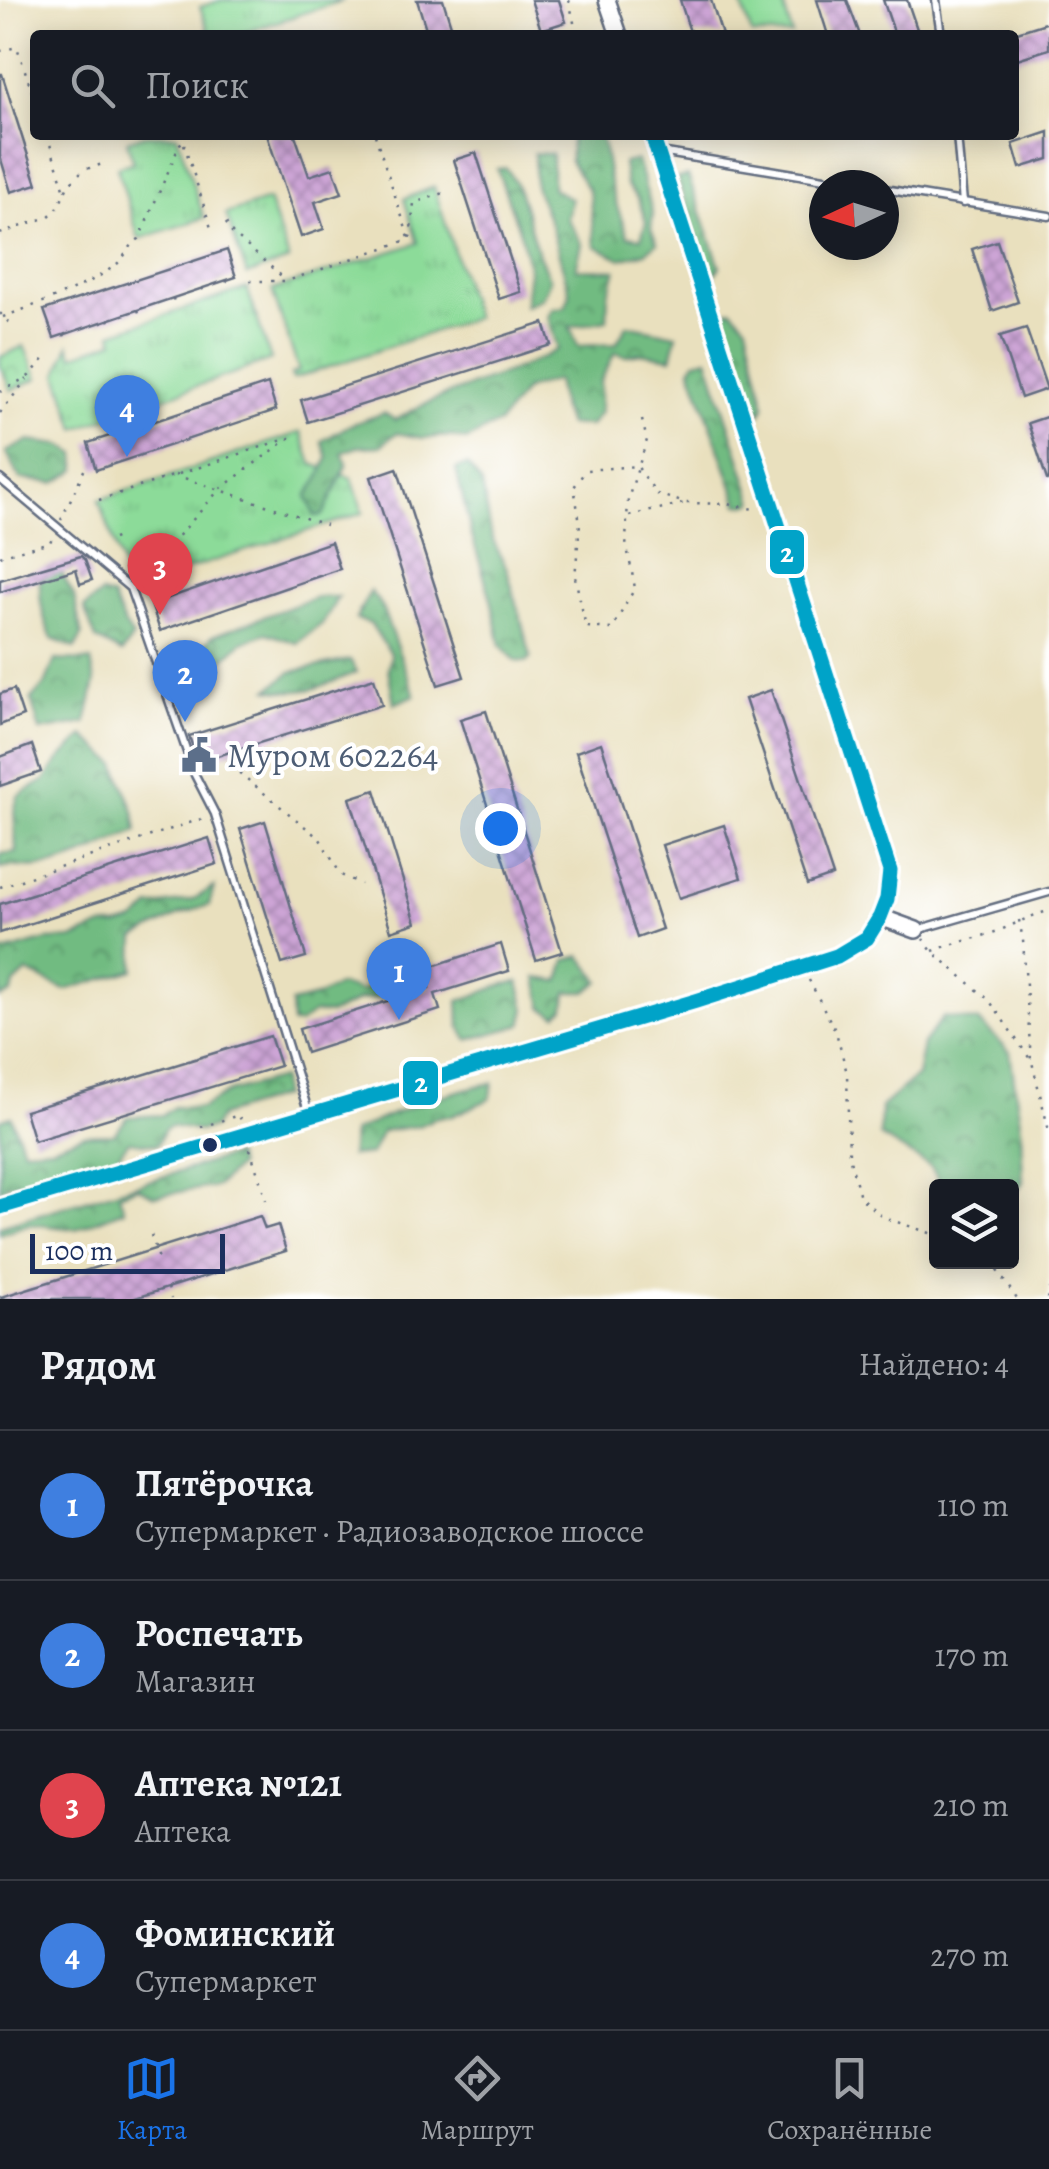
<!DOCTYPE html>
<html lang="ru">
<head>
<meta charset="utf-8">
<style>
	:root { --surface:#171b24; --page:#242831; --text:#f1f3f6; --muted:#9ea1a6; --line:#363941; --accent:#1a73e8 }
	body { margin:0; font-family:Alegreya,serif; background:var(--page); color:var(--text) }
	.controls { position:absolute; right:30px; bottom:30px; display:grid; overflow:hidden; border-radius:10px; box-shadow:0 5px 25px #0003 }
	.controls button { width:90px; height:90px; display:grid; place-items:center; padding:0; border:0; border-bottom:2px solid var(--line); background:var(--surface); color:var(--text); font:50px sans-serif }
	.compass { position:absolute; left:809px; top:170px; width:90px; height:90px; border-radius:50%; background:var(--surface); box-shadow:0 5px 25px #0003; rotate:266deg }
	.scale { position:absolute; left:30px; bottom:25px; width:195px; box-sizing:border-box; padding-left:10px; border:5px solid #1b2f5e; border-top:0; font-size:28px; line-height:35px; white-space:nowrap; color:#1b2f5e; -webkit-text-stroke:8px #fff; paint-order:stroke }
	.you { position:absolute; left:500px; top:828px; width:35px; height:35px; margin:-25px; border:8px solid #fff; border-radius:50%; background:#1a73e8; box-shadow:0 0 0 15px #1a73e833 }
	.badge { display:grid; place-items:center; width:65px; height:65px; border-radius:50%; background:var(--accent); color:#fff; font-size:32px; font-weight:700 }
	.pin { position:absolute; translate:-50% -82px; filter:drop-shadow(0 2px 5px #0008) }
	.pin::after { content:''; position:absolute; top:52px; width:35px; height:30px; background:inherit; clip-path:polygon(0 0,100% 0,50% 100%) }
	.list { margin:0; padding:0; list-style:none }
	h2 { display:flex; justify-content:space-between; align-items:center; height:130px; margin:0; padding:0 40px; font-size:42px }
	h2 small { font-size:32px; font-weight:400; color:var(--muted) }
	.list li { display:grid; grid-template-columns:65px 1fr auto; gap:30px; align-items:center; box-sizing:border-box; height:150px; padding:0 40px; border-top:2px solid var(--line) }
	.list b { display:block; font-size:38px; white-space:nowrap }
	.list p { margin:0; font-size:32px; white-space:nowrap; color:var(--muted) }
	.list em { font-size:32px; font-style:normal; color:var(--muted) }
	.icon { flex:none; width:55px; height:55px; fill:none; stroke:currentColor; stroke-width:2; stroke-linecap:round; stroke-linejoin:round }
	.map { position:relative; flex:none; width:1049px; height:1299px; overflow:hidden }
	.search { position:absolute; background:var(--surface); box-shadow:0 5px 25px #0003; left:30px; right:30px; top:30px; height:110px; display:flex; align-items:center; gap:25px; box-sizing:border-box; padding:0 35px; border-radius:10px; color:var(--muted); font-size:38px }
	.sheet { height:730px; background:var(--surface) }
	nav { display:flex; justify-content:space-around; align-items:center; box-sizing:border-box; height:140px; border-top:2px solid var(--line); background:var(--surface); font-size:28px; color:var(--muted) }
	nav a { display:grid; justify-items:center; gap:5px }
	nav .on { color:var(--accent) }
	.map>svg:first-child { display:block }
	.grass { fill:url(#grass-tufts); stroke:#54857c; stroke-width:2.5 }
	.forest { fill:url(#forest-crowns); stroke:#467570; stroke-width:2.5 }
	.park { fill:url(#park-crowns); stroke:#54857c; stroke-width:2.5 }
	.building { fill:url(#building-cross-hatch) }
	.lines { fill:none; stroke-linecap:round; stroke-linejoin:round }
	.service-casing { stroke:#636d80; stroke-width:11 }
	.tertiary-casing { stroke:#636d80; stroke-width:20 }
	.path { stroke:#636d80; stroke-width:2.5; stroke-dasharray:2.5 8; stroke-linecap:butt }
	.service { stroke:#fff; stroke-width:6 }
	.tertiary { stroke:#fff; stroke-width:15 }
	.bus-1-casing { stroke:#fff; stroke-width:22 }
	.bus-1 { stroke:#01a3c8; stroke-width:15 }
	.bus-dot { fill:#1b2f5e; stroke:#fff; stroke-width:4 }
	.labels { text-anchor:middle; dominant-baseline:central; stroke-width:8; stroke-linejoin:round; paint-order:stroke }
	.service-label { font-size:35px; fill:#4e5e75; stroke:#fff; text-anchor:start }
	.line-badge { stroke:#fff; stroke-width:4 }
	.badge-label { font-size:28px; text-anchor:middle; font-weight:bold; fill:#fff }
</style>
</head>
<body>
<div class="map">
<svg width="1049" height="1299" viewBox="0 0 1049 1299">
	<defs>
		<pattern id="grass-tufts" width="24" height="20" patternUnits="userSpaceOnUse" patternTransform="scale(2.5)"><rect width="24" height="20" fill="#8cdb99"/><path d="M3 7l-1-3M5 7V3M7 7l1-3M15 17l-1-3M17 17v-4M19 17l1-3" fill="none" stroke="#78bc86"/></pattern>
		<pattern id="forest-crowns" width="20" height="18" patternUnits="userSpaceOnUse" patternTransform="scale(2.5)"><rect width="20" height="18" fill="#71bb81"/><path d="M2 6a3 3 0 1 1 6 0M12 15a3 3 0 1 1 6 0" fill="none" stroke="#5c986d"/></pattern>
		<pattern id="park-crowns" width="20" height="18" patternUnits="userSpaceOnUse" patternTransform="scale(2.5)"><rect width="20" height="18" fill="#8cdb99"/><path d="M2 6a3 3 0 1 1 6 0M12 15a3 3 0 1 1 6 0" fill="none" stroke="#78bc86"/></pattern>
		<pattern id="building-cross-hatch" width="8" height="8" patternUnits="userSpaceOnUse" patternTransform="scale(2.5)"><rect width="8" height="8" fill="#cda5d6"/><path d="M0 0l8 8M0 8l8-8" fill="none" stroke="#a687b1"/></pattern>
	</defs>
	<rect width="100%" height="100%" fill="#fff"/>
	<filter id="ink" filterUnits="userSpaceOnUse"><feTurbulence type="fractalNoise" baseFrequency=".01" numOctaves="2"/><feDisplacementMap in="SourceGraphic" scale="20" xChannelSelector="R" yChannelSelector="G"/><feConvolveMatrix kernelMatrix="1 2 1 2 8 2 1 2 1" color-interpolation-filters="sRGB"/></filter>
	<filter id="wash" filterUnits="userSpaceOnUse"><feTurbulence type="fractalNoise" baseFrequency=".0048" numOctaves="4" result="noise"/><feDisplacementMap in="SourceGraphic" scale="40" xChannelSelector="R" yChannelSelector="G"/><feGaussianBlur stdDeviation="2.25" result="paint"/><feColorMatrix in="noise" values="0 0 0 0 0 0 0 0 0 0 0 0 0 0 0 0 0 1.4 0 .05"/><feComposite in="paint" operator="in"/></filter>
	<g filter="url(#wash)">
		<rect width="100%" height="100%" fill="#e9e0be"/>
		<!-- grass -->
		<g class="grass">
			<polygon points="221,0 344,0 237,35 210,35 200,7"/>
			<polygon points="740,0 782,0 792,35 752,35"/>
			<polygon points="145,135 177,135 204,218 139,239 117,167 133,162 127,141"/>
			<polygon points="434,187 475,318 293,379 291,374 299,371 272,290 418,243 404,199"/>
			<polygon points="268,200 289,260 247,275 226,214"/>
			<polygon points="247,288 271,360 76,429 58,374 69,345 73,356 114,341 112,333"/>
			<polygon points="301,432 312,464 352,478 363,513 130,588 99,500"/>
		</g>
		<!-- forest -->
		<g class="forest">
			<path d="M571,135H600C606,151 606,166 610,182C614,201 621,218 628,236L641,238L646,222L638,199L626,185L623,163L637,160L653,214L651,229L657,243L646,252L621,259L595,246L589,191L570,161Z"/>
			<path d="M534,153L552,154V188L571,199L567,218L582,244L576,269L616,270L608,294L607,320L570,327L578,346L616,344L627,325L677,335L671,358L640,353L625,356L615,352L600,382V412L590,426L568,425L561,406L556,380L526,389L499,423L466,440L450,436L423,438L396,433L381,446L357,447L342,453L347,464L323,515L315,516L307,496L319,479L328,458L322,441L350,425L384,413L396,420C445,388 507,379 558,349L548,317L552,309L565,307L570,294L551,226L535,186Z"/>
			<path d="M506,168C524,190 527,223 537,250C541,260 546,270 550,280L542,298L525,306L529,270L521,235L497,169Z"/>
			<polygon points="688,176 720,266 711,281 677,178"/>
			<polygon points="732,309 747,325 765,405 760,414 721,313"/>
			<polygon points="708,358 754,502 747,505 739,504 691,369 695,361"/>
			<polygon points="28,441 61,445 76,454 77,470 55,483 20,479 6,452"/>
			<polygon points="467,465 482,484 492,538 507,569 531,657 527,662 516,661 501,646 491,599 471,533 456,469"/>
			<path d="M61,572L74,596L82,636L75,648L52,639C43,618 39,601 40,579Z"/>
			<polygon points="370,591 381,605 415,695 394,704 388,668 391,655 371,624 356,619"/>
			<polygon points="101,594 112,597 123,622 133,637 122,653 96,639 84,608"/>
			<polygon points="317,597 338,597 323,623 297,643 266,633 242,642 210,672 188,664 212,636"/>
			<polygon points="55,660 91,661 95,682 86,723 40,731 31,699 45,685"/>
			<path d="M350,660L357,672C323,686 307,696 269,689L291,672Z"/>
			<path d="M84,736L116,764L134,811L137,831C108,843 70,865 39,867C24,869 18,864 0,868V854L16,852L14,811L18,796L45,780L61,758Z"/>
			<polygon points="214,887 209,905 179,915 135,938 134,970 65,990 27,972 14,984 12,993 0,998 0,953 47,940 72,939 103,926 118,926 135,921 151,907 192,900"/>
			<polygon points="581,956 600,981 586,992 567,992 565,1008 557,1015 543,1008 537,978 560,981 566,960"/>
			<polygon points="395,965 405,984 392,995 358,1001 330,1014 314,1013 299,1024 292,1024 291,1003 316,997 339,985 361,991 383,980"/>
			<polygon points="519,982 526,1009 522,1025 468,1040 460,1026 459,1001 505,984"/>
			<polygon points="943,1017 980,1022 1010,1052 1021,1128 1023,1182 1012,1199 1012,1186 942,1186 931,1167 880,1136 881,1107 917,1076 923,1044"/>
			<polygon points="281,1078 282,1096 220,1116 213,1128 198,1131 171,1126 165,1129 157,1145 129,1141 114,1161 89,1168 54,1172 27,1183 10,1184 0,1191 0,1120 11,1116 23,1149 52,1147 83,1135 114,1134 128,1117 162,1115 174,1107 201,1108 229,1092"/>
			<path d="M493,1083L490,1099L452,1116L438,1117L418,1126L382,1131L371,1154L350,1156L353,1132C398,1110 443,1092 493,1083Z"/>
			<polygon points="234,1155 238,1166 217,1186 154,1196 138,1187 119,1194 124,1210 76,1229 29,1224 0,1234 0,1226"/>
		</g>
		<!-- park -->
		<polygon class="park" points="24,346 38,378 11,390 0,365 0,357"/>
		<g id="blocks">
			<!-- building -->
			<g class="building">
				<polygon points="417,0 443,0 454,35 428,35"/>
				<polygon points="531,0 559,0 566,22 541,30"/>
				<polygon points="680,0 711,0 722,35 691,35"/>
				<polygon points="817,0 847,0 860,35 828,35"/>
				<polygon points="883,0 907,0 919,35 895,35"/>
				<polygon points="1049,22 1049,49 1014,60 1014,33"/>
				<polygon points="0,74 2,74 37,184 11,192 0,156"/>
				<polygon points="1049,132 1049,159 1020,168 1013,144"/>
				<polygon points="267,135 295,135 309,176 333,168 342,193 315,202 324,229 301,237"/>
				<polygon points="476,153 521,292 499,299 454,160"/>
				<polygon points="997,241 1018,302 992,311 972,249"/>
				<polygon points="227,250 236,277 54,338 44,310"/>
				<polygon points="544,323 551,345 308,422 301,400"/>
				<polygon points="1026,328 1047,389 1021,398 1000,336"/>
				<polygon points="268,384 276,410 96,470 88,443"/>
				<polygon points="1049,416 1049,480 1047,480 1028,423"/>
				<polygon points="397,468 464,677 438,685 371,477"/>
				<polygon points="331,542 340,569 160,631 151,604"/>
				<polygon points="81,556 85,560 92,580 80,584 76,569 0,592 0,580"/>
				<polygon points="374,678 382,705 198,762 189,736"/>
				<polygon points="14,689 23,716 0,725 0,694"/>
				<polygon points="771,690 833,876 807,885 745,699"/>
				<polygon points="486,711 562,952 536,960 460,719"/>
				<polygon points="601,743 662,929 637,938 576,752"/>
				<polygon points="32,745 41,772 0,786 0,757"/>
				<polygon points="375,790 416,923 391,931 350,798"/>
				<polygon points="265,821 306,957 282,964 240,829"/>
				<polygon points="724,825 741,878 679,898 662,845"/>
				<polygon points="209,838 217,864 0,933 0,904"/>
				<polygon points="501,944 509,971 435,994 440,1010 306,1053 299,1029 429,988 423,969"/>
				<polygon points="270,1036 280,1066 34,1141 25,1111"/>
				<polygon points="260,1216 265,1229 278,1225 286,1251 132,1299 1,1299 1,1297"/>
			</g>
		</g>
	</g>
	<g filter="url(#ink)">
		<use href="#blocks" fill-opacity="0" stroke="#636d80" stroke-width="2.5"/>
		<g class="lines">
			<defs>
				<g id="service">
					<polyline points="936,0 941,35"/>
					<polyline points="957,135 963,203"/>
					<polyline points="660,152 861,185"/>
					<polyline points="884,189 1049,216"/>
					<polyline points="0,479 130,588 195,775 215,814 309,1114"/>
					<polyline points="917,930 1049,892"/>
				</g>
				<g id="tertiary">
					<polyline points="607,0 619,35"/>
					<polyline points="880,917 916,930"/>
					<polyline points="0,1207 696,1001 837,956 867,938 880,917 887,899 890,871 652,135"/>
				</g>
			</defs>
			<!-- service casing -->
			<use href="#service" class="service-casing"/>
			<!-- tertiary casing -->
			<use href="#tertiary" class="tertiary-casing"/>
			<!-- path -->
			<g class="path">
				<polyline points="569,0 575,27"/>
				<polyline points="0,51 17,47 35,100"/>
				<polyline points="47,135 65,191"/>
				<polyline points="375,135 409,238"/>
				<polyline points="184,144 211,228"/>
				<polyline points="226,223 232,233 286,280"/>
				<polyline points="0,234 48,217 57,209 68,185 83,170 106,163"/>
				<polyline points="226,280 229,288"/>
				<polyline points="250,281 287,281 410,239 414,203 450,191"/>
				<polyline points="202,288 205,296"/>
				<polyline points="173,298 175,307"/>
				<polyline points="138,310 141,318"/>
				<polyline points="0,313 12,326"/>
				<path d="M3,317C40,303 81,290 113,267C125,259 128,246 139,239L180,144L187,135"/>
				<polyline points="109,319 112,328"/>
				<polyline points="64,334 67,343"/>
				<polyline points="0,392 29,376 48,355"/>
				<polyline points="0,413 27,379"/>
				<polyline points="642,420 647,440 628,499 626,542 635,588 612,629 586,627 575,577 580,523 574,487 586,470 637,466 657,494 685,503 727,504 759,510"/>
				<polyline points="175,475 326,525"/>
				<polyline points="99,500 286,439"/>
				<polyline points="629,516 685,503"/>
				<polyline points="61,520 87,464"/>
				<polyline points="113,539 121,536"/>
				<polyline points="0,556 50,542 53,536"/>
				<polyline points="137,583 220,489 291,437"/>
				<polyline points="231,766 320,839 341,875 361,884"/>
				<polyline points="0,887 204,818"/>
				<polyline points="1019,920 1023,940 1031,1061"/>
				<polyline points="923,939 932,951 989,1000 1032,1062 1049,1131"/>
				<path d="M933,951C955,942 981,938 1003,929C1019,922 1032,915 1049,911"/>
				<polyline points="809,980 836,1032 847,1073 849,1156 860,1197 882,1217 936,1235"/>
				<polyline points="201,1127 239,1115 241,1121"/>
				<polyline points="250,1149 266,1200"/>
				<polyline points="151,1235 160,1262"/>
				<polyline points="991,1262 1017,1299"/>
				<polyline points="168,1288 171,1299"/>
				<polyline points="1048,1299 1049,1288"/>
			</g>
			<!-- service -->
			<use href="#service" class="service"/>
			<!-- tertiary -->
			<use href="#tertiary" class="tertiary"/>
			<defs>
				<polyline id="bus-1" points="0,1207 696,1001 837,956 867,938 880,917 887,899 890,871 652,135"/>
			</defs>
			<!-- bus-1 casing -->
			<use href="#bus-1" class="bus-1-casing"/>
			<!-- bus-1 -->
			<use href="#bus-1" class="bus-1"/>
		</g>
	</g>
	<!-- icons -->
	<defs>
		<symbol id="civic-bare" viewBox="-9 -9 18 18"><path d="M-.6-6.5H3V-4.5H.6V-3L4-1V1h2V6H-6V1h2V-1L-.6-3ZM-1.2 2.5V6h2.4V2.5Z" fill="#5c6f8a" stroke="#fff" stroke-width="2.5" paint-order="stroke"/></symbol>
	</defs>
	<g fill-rule="evenodd">
		<use href="#civic-bare" x="174" y="730" width="50" height="50"/>
	</g>
	<!-- markers -->
	<circle class="bus-dot" cx="210" cy="1145" r="9"/>
	<g class="labels">
		<!-- service labels -->
		<g class="service-label">
			<text x="227" y="755">Муром 602264</text>
		</g>
	</g>
	<g class="line-badge">
		<rect x="768" y="528" width="38" height="48" rx="10" fill="#01a3c8"/>
		<rect x="401" y="1059" width="39" height="48" rx="10" fill="#01a3c8"/>
	</g>
	<g class="badge-label">
		<text x="787" y="562">2</text>
		<text x="421" y="1092">2</text>
	</g>
</svg>
<div class="controls">
<button><svg class="icon" aria-label="layers" viewBox="0 0 24 24"><path d="M12 4l9 5-9 5-9-5zM3 14l9 5 9-5"/></svg></button>
</div>
<svg class="compass" viewBox="-18 -18 36 36"><path d="M0-13l5 13h-10z" fill="#e53935"/><path d="M0 13l5-13h-10z" fill="#9ea1a6"/></svg>
<div class="scale">100 m</div>
<div class="you"></div>
<div class="pin badge" style="left:399px;top:1020px;background:#3f7fe0">1</div>
<div class="pin badge" style="left:185px;top:722px;background:#3f7fe0">2</div>
<div class="pin badge" style="left:160px;top:615px;background:#e0444e">3</div>
<div class="pin badge" style="left:127px;top:457px;background:#3f7fe0">4</div>
<div class="search"><svg class="icon" aria-label="search" viewBox="0 0 24 24"><circle cx="10" cy="10" r="6"/><path d="M15 15l6 6"/></svg>Поиск</div>
</div>
<section class="sheet">
<h2>Рядом<small>Найдено: 4</small></h2>
<ul class="list">
<li><span class="badge" style="background:#3f7fe0">1</span><div><b>Пятёрочка</b><p>Супермаркет · Радиозаводское шоссе</p></div><em>110 m</em></li>
<li><span class="badge" style="background:#3f7fe0">2</span><div><b>Роспечать</b><p>Магазин</p></div><em>170 m</em></li>
<li><span class="badge" style="background:#e0444e">3</span><div><b>Аптека №121</b><p>Аптека</p></div><em>210 m</em></li>
<li><span class="badge" style="background:#3f7fe0">4</span><div><b>Фоминский</b><p>Супермаркет</p></div><em>270 m</em></li>
</ul>
</section>
<nav>
<a class="on"><svg class="icon" aria-label="map" viewBox="0 0 24 24"><path d="M3 6l6-2 6 2 6-2v14l-6 2-6-2-6 2zM9 4v14M15 6v14"/></svg>Карта</a>
<a><svg class="icon" aria-label="directions" viewBox="0 0 24 24"><path d="M12 3l9 9-9 9-9-9zM9 14v-3h6M13 9l2 2-2 2"/></svg>Маршрут</a>
<a><svg class="icon" aria-label="saved" viewBox="0 0 24 24"><path d="M7 4h10v16l-5-4-5 4z"/></svg>Сохранённые</a>
</nav>
</body>
</html>
